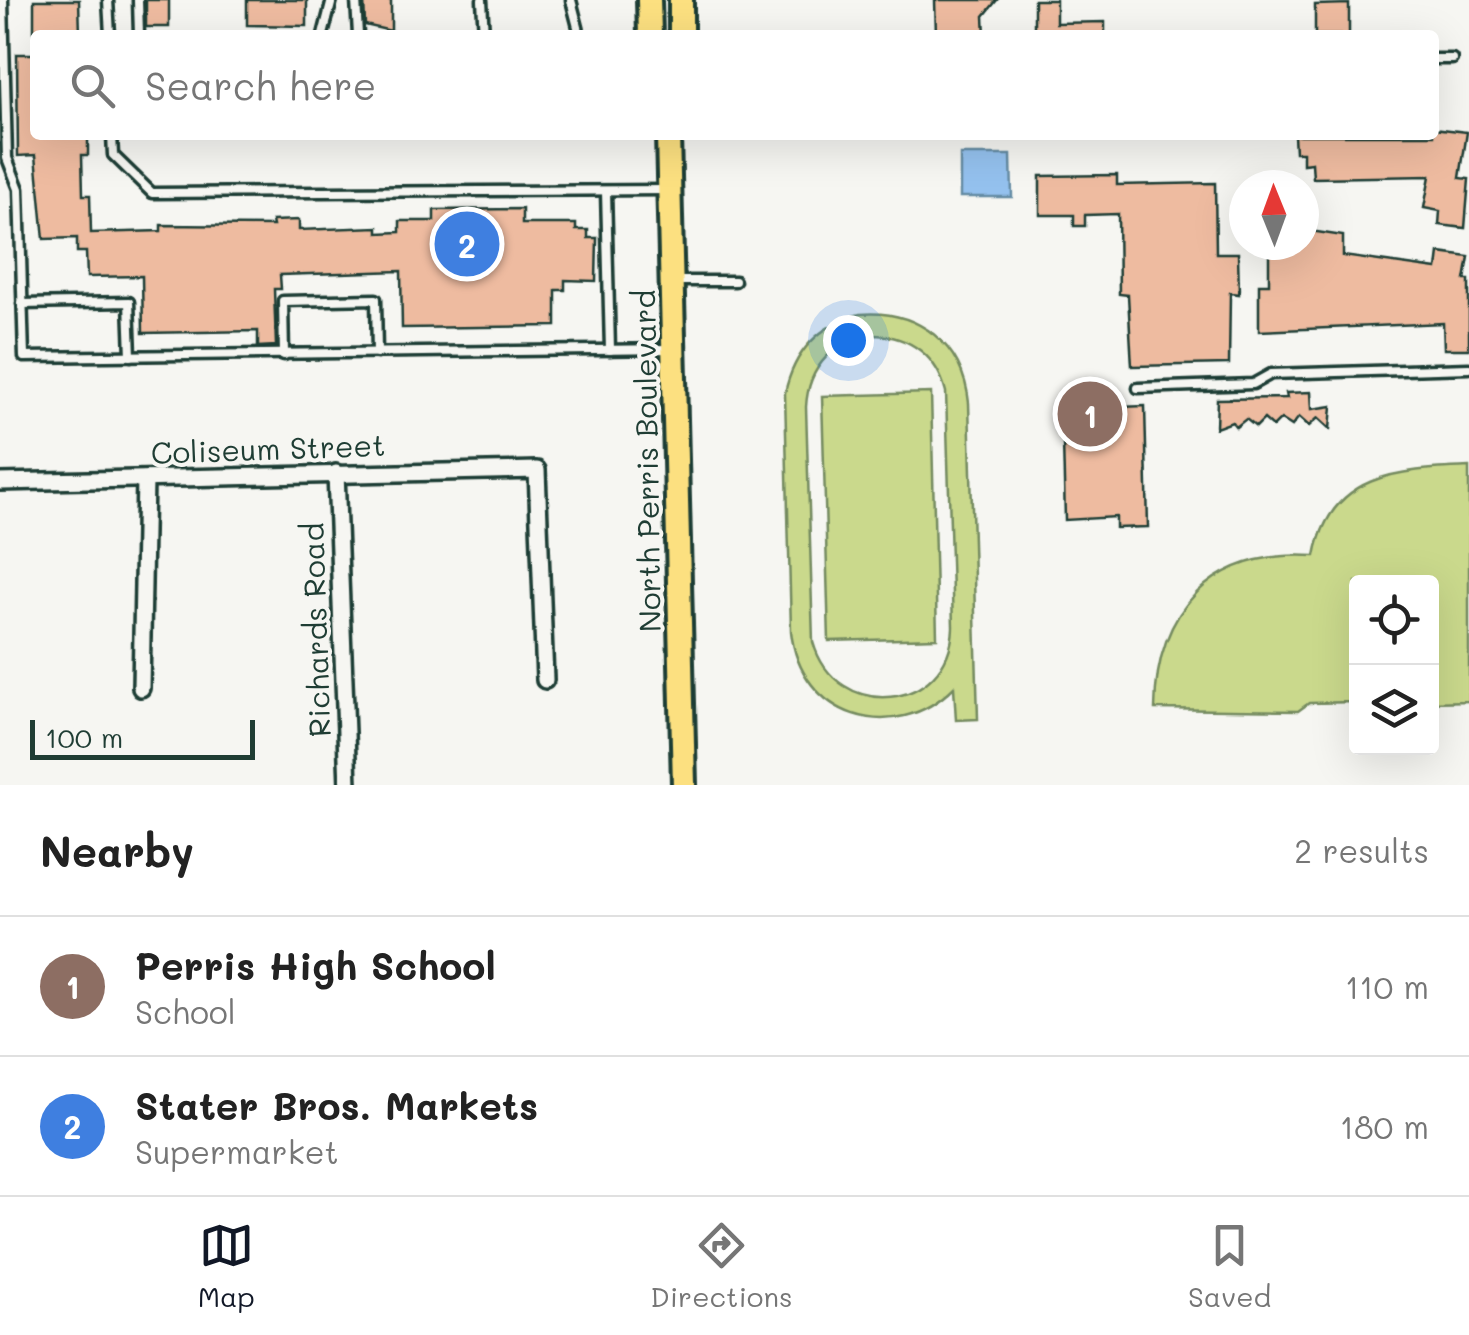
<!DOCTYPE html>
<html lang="en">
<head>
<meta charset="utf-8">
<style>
	:root { --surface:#fff; --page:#f2f2f2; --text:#222; --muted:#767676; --line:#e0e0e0; --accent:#111827 }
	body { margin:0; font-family:Mali,sans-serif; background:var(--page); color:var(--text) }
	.controls { position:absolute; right:30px; bottom:30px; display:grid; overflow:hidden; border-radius:10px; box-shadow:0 10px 40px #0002 }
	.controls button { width:90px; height:90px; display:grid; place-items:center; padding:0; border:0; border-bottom:2px solid var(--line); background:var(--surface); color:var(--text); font:50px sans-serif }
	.compass { position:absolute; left:1229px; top:170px; width:90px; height:90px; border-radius:50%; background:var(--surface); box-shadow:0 10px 40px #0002; rotate:359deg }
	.scale { position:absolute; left:30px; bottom:25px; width:225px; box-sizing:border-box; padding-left:10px; border:5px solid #1f3d34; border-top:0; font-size:28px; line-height:35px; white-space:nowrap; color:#1f3d34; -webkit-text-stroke:8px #f6f6f2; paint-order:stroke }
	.you { position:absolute; left:848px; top:340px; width:35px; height:35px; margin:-25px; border:8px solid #fff; border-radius:50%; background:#1a73e8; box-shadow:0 0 0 15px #1a73e833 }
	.badge { display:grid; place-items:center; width:65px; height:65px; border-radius:50%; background:var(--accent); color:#fff; font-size:32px; font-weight:700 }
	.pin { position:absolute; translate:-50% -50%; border:5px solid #fff; box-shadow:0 2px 10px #0006 }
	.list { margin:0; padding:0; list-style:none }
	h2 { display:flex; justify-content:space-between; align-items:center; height:130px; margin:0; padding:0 40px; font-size:42px }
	h2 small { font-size:32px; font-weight:400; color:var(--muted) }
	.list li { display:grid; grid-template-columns:65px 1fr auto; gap:30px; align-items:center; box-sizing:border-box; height:140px; padding:0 40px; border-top:2px solid var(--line) }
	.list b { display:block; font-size:38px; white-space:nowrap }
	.list p { margin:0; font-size:32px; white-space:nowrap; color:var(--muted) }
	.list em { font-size:32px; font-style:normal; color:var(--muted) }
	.icon { flex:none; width:55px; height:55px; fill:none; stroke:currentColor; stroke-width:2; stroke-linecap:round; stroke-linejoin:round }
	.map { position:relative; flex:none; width:1469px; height:785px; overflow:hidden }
	.search { position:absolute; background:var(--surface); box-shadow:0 10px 40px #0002; left:30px; right:30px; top:30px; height:110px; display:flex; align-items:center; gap:25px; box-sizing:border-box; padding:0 35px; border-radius:10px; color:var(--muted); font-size:38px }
	.sheet { height:410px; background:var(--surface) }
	nav { display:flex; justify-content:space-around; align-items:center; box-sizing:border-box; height:140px; border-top:2px solid var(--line); background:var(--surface); font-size:28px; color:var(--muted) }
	nav a { display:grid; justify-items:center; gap:5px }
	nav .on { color:var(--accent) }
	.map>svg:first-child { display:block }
	.green { fill:#cad98c; stroke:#748b60; stroke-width:2.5; fill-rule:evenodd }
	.water { fill:#94c1ee; stroke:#658ca4; stroke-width:2.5 }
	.building { fill:#eebba0; stroke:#1f3d34; stroke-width:2.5 }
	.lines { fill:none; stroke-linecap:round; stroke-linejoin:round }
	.lane-casing { stroke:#1f3d34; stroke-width:15 }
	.street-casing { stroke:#1f3d34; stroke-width:22 }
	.primary-casing { stroke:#1f3d34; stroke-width:30 }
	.lane { stroke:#f6f6f2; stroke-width:8 }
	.street { stroke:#f6f6f2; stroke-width:15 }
	.primary { stroke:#fce080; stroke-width:22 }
	.labels { text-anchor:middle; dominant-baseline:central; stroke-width:8; stroke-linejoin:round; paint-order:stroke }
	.street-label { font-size:30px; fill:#1f3d34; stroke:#f6f6f2 }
</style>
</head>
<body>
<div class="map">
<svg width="1469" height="785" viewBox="0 0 1469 785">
	<rect width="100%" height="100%" fill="#f6f6f2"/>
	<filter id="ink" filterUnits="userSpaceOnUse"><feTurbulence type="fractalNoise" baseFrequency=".01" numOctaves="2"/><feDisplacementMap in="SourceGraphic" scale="20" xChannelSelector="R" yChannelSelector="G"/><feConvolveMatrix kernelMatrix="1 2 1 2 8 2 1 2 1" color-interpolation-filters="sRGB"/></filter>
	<g filter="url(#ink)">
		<!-- green -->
		<g class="green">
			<path d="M860,314C918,309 963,344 969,403L978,719L956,720L954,687C894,748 800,717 791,631L785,393C794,352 819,325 860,314ZM875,335C911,336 937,357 946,392L953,627C950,712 836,723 813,642L806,407C808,366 835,339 875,335Z"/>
			<polygon points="931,393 937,638 829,641 822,396"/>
			<path d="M1469,467V701L1432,702V582H1356V702L1309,703L1298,711L1155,709C1156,609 1213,549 1315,556C1330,473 1398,470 1469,467Z"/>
		</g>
		<!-- water -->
		<polygon class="water" points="960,155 1011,155 1012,197 960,197"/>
		<!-- building -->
		<g class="building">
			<polygon points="34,0 79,0 80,35 34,35"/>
			<rect x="146" y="0" width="23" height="27"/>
			<polygon points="247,0 307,0 307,26 247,25"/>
			<polygon points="364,0 391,0 391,31 365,25"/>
			<polygon points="935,0 997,0 984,16 985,35 936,35"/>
			<polygon points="1034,0 1056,0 1056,23 1105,22 1105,35 1034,35"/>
			<polygon points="1349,4 1349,35 1315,35 1315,5"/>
			<polygon points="17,54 35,54 35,135 88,135 88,155 82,155 83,195 90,195 91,233 161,231 161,225 273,226 272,221 299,220 299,230 378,227 378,233 400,232 400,221 434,221 434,210 522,209 522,224 576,224 576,230 588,230 588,238 597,238 596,281 565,280 565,290 556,290 556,326 402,328 401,271 280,275 281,289 274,289 276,346 258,347 258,331 143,333 142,276 87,277 86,252 77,252 77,238 44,239 36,155 18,156"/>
			<polygon points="1434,128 1467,132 1460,178 1469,179 1465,228 1439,225 1440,211 1424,208 1430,176 1313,178 1312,163 1303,164 1303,152 1295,152 1294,135 1434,135"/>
			<polygon points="1117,175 1117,185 1215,183 1216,253 1238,253 1239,294 1230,293 1229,364 1132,366 1128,295 1119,294 1118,214 1085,215 1085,226 1074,226 1074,215 1040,215 1040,176"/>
			<polygon points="1304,230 1343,236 1343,256 1437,269 1439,253 1469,257 1465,280 1469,280 1469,349 1444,349 1443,323 1259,331 1259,284 1269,284 1269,253 1287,250 1287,245 1304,245"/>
			<polygon points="1311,392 1312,409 1332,406 1330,429 1318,418 1309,426 1299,417 1292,426 1281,419 1273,427 1264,419 1256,427 1246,419 1236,427 1232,422 1216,428 1217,399 1287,398 1286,393"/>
			<polygon points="1093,400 1093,408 1145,406 1148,527 1116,528 1116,517 1065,520 1062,401"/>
		</g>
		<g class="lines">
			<defs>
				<g id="lane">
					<polyline points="3,0 7,158 19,189 24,357 671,349"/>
					<polyline points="108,0 110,35"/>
					<polyline points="138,0 139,35"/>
					<polyline points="356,0 358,35"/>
					<polyline points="482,0 484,35"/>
					<polyline points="571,0 580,35"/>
					<polyline points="323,35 332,0"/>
					<polyline points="1434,59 1452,59"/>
					<polyline points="112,135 113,155 152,193 668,190"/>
					<polyline points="606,191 610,350"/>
					<polyline points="677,281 735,281"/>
					<polyline points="22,304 129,302 131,356"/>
					<polyline points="284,355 283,301 376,299 377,353"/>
					<polyline points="1138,388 1253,384 1271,374 1469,368"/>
				</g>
				<g id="street">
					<polyline points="336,473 348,785"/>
					<polyline points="0,482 537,470 545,680"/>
					<polyline points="141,688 145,479"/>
				</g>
				<g id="primary">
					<polyline points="649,0 650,35"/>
					<polyline points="681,0 681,35"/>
					<polyline points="668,135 684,785"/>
				</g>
			</defs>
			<!-- lane casing -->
			<use href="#lane" class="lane-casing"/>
			<!-- street casing -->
			<use href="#street" class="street-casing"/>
			<!-- primary casing -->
			<use href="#primary" class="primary-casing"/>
			<!-- lane -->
			<use href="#lane" class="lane"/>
			<!-- street -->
			<use href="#street" class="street"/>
			<!-- primary -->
			<use href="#primary" class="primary"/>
		</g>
	</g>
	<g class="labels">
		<!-- street labels -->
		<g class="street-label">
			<text transform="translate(268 448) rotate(-2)">Coliseum Street</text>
			<text transform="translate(646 461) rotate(-91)">North Perris Boulevard</text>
			<text transform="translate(315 630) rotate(-92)">Richards Road</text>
		</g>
	</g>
</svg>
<div class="controls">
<button><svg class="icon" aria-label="locate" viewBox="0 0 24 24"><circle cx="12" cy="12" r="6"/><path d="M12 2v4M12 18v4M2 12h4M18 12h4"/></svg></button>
<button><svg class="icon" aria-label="layers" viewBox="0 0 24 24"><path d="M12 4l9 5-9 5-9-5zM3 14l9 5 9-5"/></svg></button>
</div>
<svg class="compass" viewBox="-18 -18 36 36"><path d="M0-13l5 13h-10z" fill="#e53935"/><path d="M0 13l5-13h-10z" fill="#767676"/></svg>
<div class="scale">100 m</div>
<div class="you"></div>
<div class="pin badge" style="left:1090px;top:414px;background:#8d6e63">1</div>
<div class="pin badge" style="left:467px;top:244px;background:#3f7fe0">2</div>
<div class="search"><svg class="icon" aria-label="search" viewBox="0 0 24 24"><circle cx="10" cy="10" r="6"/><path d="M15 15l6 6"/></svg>Search here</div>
</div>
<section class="sheet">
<h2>Nearby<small>2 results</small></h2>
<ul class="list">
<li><span class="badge" style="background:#8d6e63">1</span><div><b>Perris High School</b><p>School</p></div><em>110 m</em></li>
<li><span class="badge" style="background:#3f7fe0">2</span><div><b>Stater Bros. Markets</b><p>Supermarket</p></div><em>180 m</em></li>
</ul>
</section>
<nav>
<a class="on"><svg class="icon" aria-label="map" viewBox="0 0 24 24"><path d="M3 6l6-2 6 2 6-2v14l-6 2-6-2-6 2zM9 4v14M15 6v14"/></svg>Map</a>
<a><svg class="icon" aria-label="directions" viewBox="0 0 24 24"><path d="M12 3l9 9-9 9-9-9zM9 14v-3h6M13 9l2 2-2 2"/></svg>Directions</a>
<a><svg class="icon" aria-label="saved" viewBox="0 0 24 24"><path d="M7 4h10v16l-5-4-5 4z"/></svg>Saved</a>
</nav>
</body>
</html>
